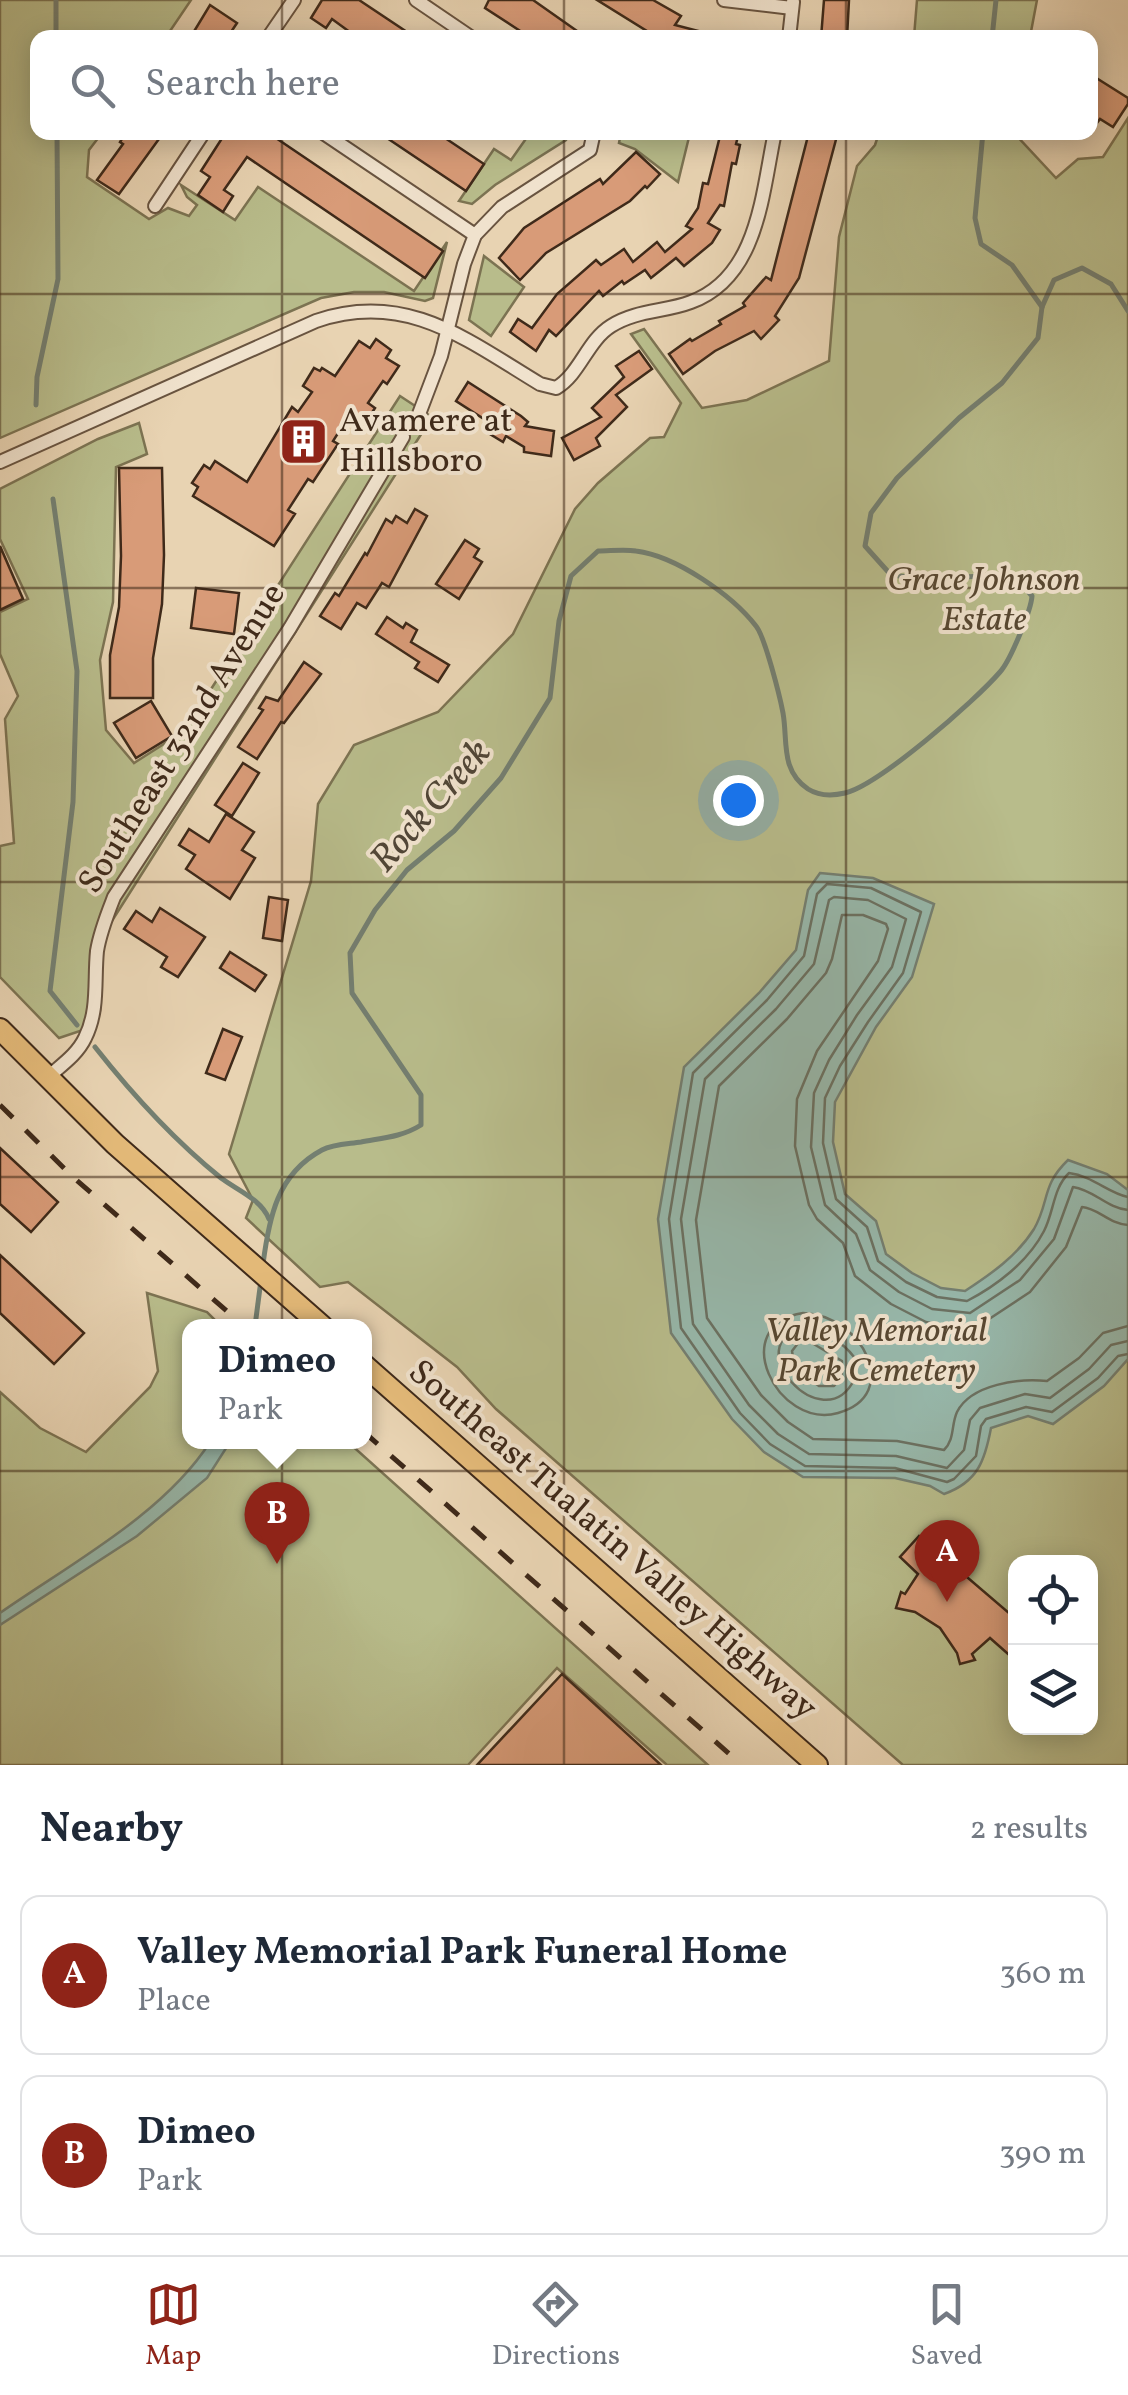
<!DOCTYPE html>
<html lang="en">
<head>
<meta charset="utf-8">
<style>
	:root { --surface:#fff; --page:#f6f6f7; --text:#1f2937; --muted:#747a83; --line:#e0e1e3; --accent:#8f2418 }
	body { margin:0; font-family:Vollkorn,serif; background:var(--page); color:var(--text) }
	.controls { position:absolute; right:30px; bottom:30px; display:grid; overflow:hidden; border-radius:20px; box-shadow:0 5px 25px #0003 }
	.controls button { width:90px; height:90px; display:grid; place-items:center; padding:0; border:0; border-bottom:2px solid var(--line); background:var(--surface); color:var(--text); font:50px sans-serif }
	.you { position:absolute; left:738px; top:800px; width:35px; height:35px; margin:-25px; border:8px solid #fff; border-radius:50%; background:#1a73e8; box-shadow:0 0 0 15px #1a73e833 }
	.badge { display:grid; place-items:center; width:65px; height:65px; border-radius:50%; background:var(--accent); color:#fff; font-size:32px; font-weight:700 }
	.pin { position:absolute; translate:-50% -82px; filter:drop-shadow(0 2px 5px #0008) }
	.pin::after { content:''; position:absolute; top:52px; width:35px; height:30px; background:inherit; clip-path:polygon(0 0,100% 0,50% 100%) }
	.popup { position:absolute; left:182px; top:1319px; width:190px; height:130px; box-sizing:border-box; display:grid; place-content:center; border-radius:20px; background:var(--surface); filter:drop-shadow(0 2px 8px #0005); font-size:32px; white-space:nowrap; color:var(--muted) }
	.popup b { font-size:38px; color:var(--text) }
	.popup::after { content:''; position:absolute; left:50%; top:100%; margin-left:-20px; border:20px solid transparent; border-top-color:var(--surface) }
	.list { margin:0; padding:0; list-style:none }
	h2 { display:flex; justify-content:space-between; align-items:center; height:130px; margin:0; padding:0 40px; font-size:42px }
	h2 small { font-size:32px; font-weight:400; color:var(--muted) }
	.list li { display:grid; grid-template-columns:65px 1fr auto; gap:30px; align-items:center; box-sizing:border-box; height:160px; margin:0 20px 20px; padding:0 20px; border:2px solid var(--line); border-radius:20px }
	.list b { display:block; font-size:38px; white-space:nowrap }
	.list p { margin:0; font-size:32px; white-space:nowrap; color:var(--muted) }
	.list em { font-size:32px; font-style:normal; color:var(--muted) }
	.icon { flex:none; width:55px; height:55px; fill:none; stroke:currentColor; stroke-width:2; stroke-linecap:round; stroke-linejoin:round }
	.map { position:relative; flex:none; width:1128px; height:1765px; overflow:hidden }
	.search { position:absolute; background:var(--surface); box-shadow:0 5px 25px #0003; left:30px; right:30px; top:30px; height:110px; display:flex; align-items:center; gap:25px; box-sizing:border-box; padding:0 35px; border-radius:20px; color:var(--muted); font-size:38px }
	.sheet { height:490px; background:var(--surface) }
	nav { display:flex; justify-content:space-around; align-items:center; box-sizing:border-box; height:140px; border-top:2px solid var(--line); background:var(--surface); font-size:28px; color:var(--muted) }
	nav a { display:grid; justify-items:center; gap:5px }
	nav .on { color:var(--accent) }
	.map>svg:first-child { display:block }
	.green { fill:#b8bc8b; stroke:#7c7352; stroke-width:2.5; fill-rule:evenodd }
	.water { fill:#97b8ab; stroke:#747f71; stroke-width:2.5 }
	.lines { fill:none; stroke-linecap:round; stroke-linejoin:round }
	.shore { stroke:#6b7162; stroke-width:2.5 }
	.stream { stroke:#747f71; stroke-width:5 }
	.building { fill:#d89b78; stroke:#3f2a1a; stroke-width:2.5 }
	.minor-casing { stroke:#695440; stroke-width:16 }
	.primary-casing { stroke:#3f2a1a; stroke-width:24 }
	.minor { stroke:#f0e2cd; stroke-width:12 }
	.primary { stroke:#e4ba79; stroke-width:20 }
	.rail { stroke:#3f2a1a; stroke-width:5; stroke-dasharray:18 18; stroke-linecap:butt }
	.grid { fill:none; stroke:#3f2a1a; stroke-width:2.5; stroke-opacity:0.55 }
	.labels { text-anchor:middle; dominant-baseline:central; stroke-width:8; stroke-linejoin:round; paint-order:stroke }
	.poi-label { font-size:35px; fill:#3f2a1a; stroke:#f0e2cd; text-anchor:start }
	.park-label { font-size:35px; font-style:italic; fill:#574731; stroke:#f0e2cd }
	.street-label { font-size:35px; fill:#3f2a1a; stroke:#f0e2cd }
	.water-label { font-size:38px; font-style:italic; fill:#514637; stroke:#f0e2cd }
</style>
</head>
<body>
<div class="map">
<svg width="1128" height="1765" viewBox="0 0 1128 1765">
	<rect width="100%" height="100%" fill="#e8d3b2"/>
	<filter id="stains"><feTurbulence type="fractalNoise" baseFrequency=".002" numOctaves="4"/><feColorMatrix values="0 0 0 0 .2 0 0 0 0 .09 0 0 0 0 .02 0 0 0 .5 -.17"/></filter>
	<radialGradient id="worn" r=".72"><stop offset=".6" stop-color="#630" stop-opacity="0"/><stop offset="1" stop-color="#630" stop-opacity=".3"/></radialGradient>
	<!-- green -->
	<g class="green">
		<polygon points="0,0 191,0 166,37 38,38 38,132 102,133 89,150 87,177 149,219 168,208 189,216 197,205 187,197 181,185 235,220 258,187 414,291 447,242 433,298 425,301 384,292 354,292 321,298 0,438"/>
		<polygon points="917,0 1037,0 1030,37 914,37"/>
		<path d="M1128,118V1765H903L496,1409L457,1367L348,1282L320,1287L246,1218L253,1200L229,1154L311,881L318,804L354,745L438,712L513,634L575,509L598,483L650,438L664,437L681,403L631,334L644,329L702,408L747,400L829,361L839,237L857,166L875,145L879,133H1014L1056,178L1078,159L1103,157ZM1016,1562H1090V1728H1016Z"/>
		<polygon points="530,133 570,133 566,140 495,185 472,204 459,201 494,149 511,160"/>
		<polygon points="621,133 690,133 678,182 635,149 619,143"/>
		<polygon points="484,256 524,287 491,336 469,320"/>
		<polygon points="400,396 432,417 103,935 100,1011 92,1027 59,1038 0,977 0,846 14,843 5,719 18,696 0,654 0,612 28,599 0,539 0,489 98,439 139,423 147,454 116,467 113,602 100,660 106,730 134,763 184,731"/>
		<polygon points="147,1293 207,1312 221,1326 190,1326 190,1442 348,1442 708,1765 667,1765 557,1668 468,1765 0,1765 0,1392 40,1428 86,1452 150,1387 158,1371"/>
	</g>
	<!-- water -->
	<g class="water">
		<path d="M820,873L873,878L934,904L912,977L876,1027L835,1102L833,1142L845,1194L876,1221L886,1254L912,1273L941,1288L965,1291C991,1274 1017,1256 1034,1229C1050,1201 1041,1186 1068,1160L1107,1174L1128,1190V1359L1104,1386L1053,1424L1028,1416L991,1428C985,1460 978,1482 944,1494L930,1486L895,1478L803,1477L764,1452L732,1419L671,1333L658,1219L684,1067L759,993L796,950L808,890Z"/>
		<path d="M210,1442H230L207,1478L137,1536L0,1625V1613C70,1564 164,1514 210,1442Z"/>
	</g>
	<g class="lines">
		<!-- shore -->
		<g class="shore">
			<path d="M1128,1197C1108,1193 1093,1176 1069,1173C1053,1188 1054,1212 1044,1231C1028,1262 996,1286 967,1301L937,1297L906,1282L878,1261L867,1227L836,1199L823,1143L825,1098L840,1066L868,1022L903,973L921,912L871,888L827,884L817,894L804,956L767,1000L693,1073L669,1219L681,1328L740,1413L770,1444L805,1466L895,1468L947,1482L954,1479L976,1456L981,1426L986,1419L1026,1407L1052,1412L1098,1378L1118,1356L1128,1354"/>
			<path d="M1128,1210C1107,1208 1094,1190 1073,1187L1054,1239L1020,1280L970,1313L932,1309L899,1292L870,1270L856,1234L825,1205L811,1147L814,1093L829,1060L857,1015L892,967L906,919L868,900L834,897L829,900L814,964L776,1009L705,1079L681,1219L693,1324L749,1405L778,1434L809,1454L896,1456L947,1468L964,1450L970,1420L980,1408L1025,1394L1050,1398L1089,1369L1111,1345L1128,1341"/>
			<path d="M1128,1225C1109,1224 1098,1208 1082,1207L1066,1247L1030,1292L977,1327L960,1329L926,1322L891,1304L855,1276L843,1243L817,1219L809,1205L795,1146L797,1099L817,1051L878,961L888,929L886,924L863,915H842L832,959L826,973L787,1019L719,1086L696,1220L707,1318L761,1395L788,1422L813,1439L897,1441L944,1450C955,1439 951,1425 957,1412C971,1384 1020,1378 1047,1381L1079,1358L1103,1333L1128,1326"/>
			<path d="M803,1313C863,1315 903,1395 838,1413C777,1430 726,1325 803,1313Z"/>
			<path d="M804,1328C822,1330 843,1342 854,1357V1380C823,1441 736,1343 804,1328Z"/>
			<polygon points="807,1340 842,1361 842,1377 834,1386 819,1386 795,1369 792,1351 799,1342"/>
		</g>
		<!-- stream -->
		<g class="stream">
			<polyline points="56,0 56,38"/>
			<polyline points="992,38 996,0"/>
			<polyline points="983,132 975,218 981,244 1012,265 1042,307"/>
			<polyline points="36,405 37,377 58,279 57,132"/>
			<polyline points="53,499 77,671 73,802 50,991 77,1025"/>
			<path d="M95,1047C132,1094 174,1140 221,1178C237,1190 261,1199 269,1219"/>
			<path d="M263,1264C269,1218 277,1174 322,1150C333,1144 348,1144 361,1142C382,1138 402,1137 421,1125V1095L352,993L350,953L375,910L407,870L454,831L501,778L550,698L559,621L571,576L598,551C610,551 624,549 636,551C676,556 732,595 756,626C765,637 780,697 783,713C788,741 780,770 808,789C819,796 832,796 845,793C879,785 975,701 1000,672C1010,661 1031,611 1032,596L1020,582L1002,575L926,579L891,575L865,546L871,513L897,478L959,418L1002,383L1038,338L1042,307L1054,280L1082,268L1111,284L1128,311"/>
			<polyline points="255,1326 261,1280"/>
		</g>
	</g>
	<!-- building -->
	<g class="building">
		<polygon points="322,0 359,0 416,38 358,38 332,19 326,28 311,18"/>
		<polygon points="489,0 533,0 587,38 531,38 485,8"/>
		<polygon points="597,0 653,0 681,16 675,25 706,33 706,38 647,38 650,33"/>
		<polygon points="824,0 849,0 847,38 821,38"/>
		<polygon points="210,5 237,23 227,38 190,38"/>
		<polygon points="1090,74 1128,98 1128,104 1113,127 1100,119 1090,132"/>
		<polygon points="126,132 164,132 119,194 97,180 123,144 120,142"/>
		<polygon points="226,132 267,132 443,251 425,278 247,157 224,190 233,196 223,212 198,195 210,177 201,171"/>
		<polygon points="378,132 436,132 484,164 466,191"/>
		<polygon points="721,132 739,132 736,144 740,145 736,164 732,163 724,206 720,205 708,223 720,230 712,243 684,266 676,258 651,278 645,270 624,284 622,281 603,296 599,291 556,336 549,330 536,351 510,332 518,319 532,328 557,294 596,260 601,265 624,249 633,262 657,242 665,252 692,229 686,226 698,208 703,183 708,184"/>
		<polygon points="809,132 838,132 799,278 775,316 779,320 761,339 754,331 715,351 683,374 669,354 690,339 692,341 721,324 719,321 745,306 743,303 766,277 771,280"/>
		<polygon points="636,152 660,174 647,188 645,186 630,201 546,253 520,280 499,258 524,228 600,179 603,184"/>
		<polygon points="376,339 391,350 386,358 399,366 387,384 383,381 368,403 375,408 362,428 347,419 333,441 338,444 313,482 308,479 288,510 295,514 274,546 193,496 198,487 192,483 204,465 210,469 215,461 247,482 292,407 298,412 312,392 303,386 314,368 320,371 322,368 335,376 359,341 370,348"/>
		<polygon points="639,351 652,369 616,395 627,407 596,438 600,446 574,460 562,438 601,417 592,408 624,377 616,366"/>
		<polygon points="468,382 521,416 528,422 525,426 554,431 551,456 524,452 524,447 506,436 503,442 485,431 490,423 456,401"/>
		<polygon points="119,468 162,468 164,555 162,604 153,658 153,698 110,698 110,655 119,607 121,556"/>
		<polygon points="415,509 427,516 389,587 382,583 366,608 357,603 341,629 320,616 335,593 339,596 365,553 367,555 386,519 392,523 396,516 407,523"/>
		<polygon points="465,540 479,549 474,557 482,562 459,599 436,584"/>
		<polygon points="0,546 23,599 0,610"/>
		<polygon points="196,588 239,593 234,634 191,628"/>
		<polygon points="387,617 403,628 406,623 417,630 411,642 449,665 438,682 415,668 419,662 376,634"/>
		<polygon points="304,662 321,674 284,723 281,722 257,759 238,747 263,710 259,708 266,697 278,701"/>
		<polygon points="151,701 172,736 136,758 114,723"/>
		<polygon points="243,763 259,773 232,816 215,805"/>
		<polygon points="226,814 254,832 242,850 255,858 230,899 186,869 195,855 179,845 189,829 209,842"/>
		<polygon points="269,897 288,900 282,941 263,938"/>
		<polygon points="160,908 205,937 178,977 161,967 167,957 124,929 136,911 152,922"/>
		<polygon points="230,952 266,975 255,991 220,968"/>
		<polygon points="223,1029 242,1037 225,1080 206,1073"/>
		<polygon points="0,1148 58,1202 31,1232 0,1204"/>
		<polygon points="0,1255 84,1333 54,1364 0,1313"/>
		<polygon points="919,1536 1016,1619 1016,1661 990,1638 972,1654 975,1660 960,1664 957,1653 940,1628 915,1612 896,1608 901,1592 905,1594 918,1574 900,1557"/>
		<polygon points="562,1674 661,1765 477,1765"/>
	</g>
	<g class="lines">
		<defs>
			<g id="minor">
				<polyline points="416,0 472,38"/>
				<polyline points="724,0 792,8"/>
				<polyline points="268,38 294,0"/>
				<polyline points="789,38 793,2"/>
				<polyline points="322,132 475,235"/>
				<polyline points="155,206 204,132"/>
				<polyline points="419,414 441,356 464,264 475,235 502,207 590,150 594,132"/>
				<path d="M0,462L316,321C406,290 467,340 540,384L556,388C580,374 587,341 611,326C636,310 665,312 691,302C759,277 762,192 775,132"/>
				<path d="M47,1078C60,1066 77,1055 85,1038C99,1010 94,981 97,951C100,932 107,915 114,897L290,628L403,437"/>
			</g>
			<g id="primary">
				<polyline points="0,1029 115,1144 322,1326"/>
				<polyline points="364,1365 817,1765"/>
			</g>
		</defs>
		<!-- minor casing -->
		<use href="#minor" class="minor-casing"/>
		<!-- primary casing -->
		<use href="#primary" class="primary-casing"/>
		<!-- minor -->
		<use href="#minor" class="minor"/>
		<!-- primary -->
		<use href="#primary" class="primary"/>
		<!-- rail -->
		<g class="rail">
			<polyline points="0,1105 74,1178 244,1326"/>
			<polyline points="364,1432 742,1765"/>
		</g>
	</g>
	<!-- grid -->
	<path class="grid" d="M282,0V38M564,0V38M846,0V38M282,132V1765M564,132V1765M846,132V1765M0,294H1128M0,588H1128M0,882H1128M0,1177H1128M0,1471H1128"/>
	<!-- icons -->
	<defs>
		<symbol id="building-square" viewBox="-11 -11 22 22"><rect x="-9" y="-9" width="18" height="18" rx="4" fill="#8f2418" stroke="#f0e2cd"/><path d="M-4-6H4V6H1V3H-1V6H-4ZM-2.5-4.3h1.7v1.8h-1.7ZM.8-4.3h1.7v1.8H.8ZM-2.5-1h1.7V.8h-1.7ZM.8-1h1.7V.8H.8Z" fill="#fff"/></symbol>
	</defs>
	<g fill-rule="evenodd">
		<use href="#building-square" x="276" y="414" width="55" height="55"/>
	</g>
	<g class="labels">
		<!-- poi labels -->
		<g class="poi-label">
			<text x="339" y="422">Avamere at<tspan x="339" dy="40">Hillsboro</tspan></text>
		</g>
		<!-- park labels -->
		<g class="park-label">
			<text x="984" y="581">Grace Johnson<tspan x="984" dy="40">Estate</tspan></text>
			<text x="876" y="1332">Valley Memorial<tspan x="876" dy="40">Park Cemetery</tspan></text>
		</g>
		<!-- street labels -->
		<g class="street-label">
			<text transform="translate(183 739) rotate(-58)">Southeast 32nd Avenue</text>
			<text transform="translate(612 1541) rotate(41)">Southeast Tualatin Valley Highway</text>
		</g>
		<!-- water labels -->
		<g class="water-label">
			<text transform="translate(432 807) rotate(-49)">Rock Creek</text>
		</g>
	</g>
	<rect width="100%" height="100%" filter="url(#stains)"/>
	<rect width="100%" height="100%" fill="url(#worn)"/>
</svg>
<div class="controls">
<button><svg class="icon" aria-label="locate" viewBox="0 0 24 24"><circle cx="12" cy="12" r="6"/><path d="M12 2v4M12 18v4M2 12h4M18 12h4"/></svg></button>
<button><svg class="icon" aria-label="layers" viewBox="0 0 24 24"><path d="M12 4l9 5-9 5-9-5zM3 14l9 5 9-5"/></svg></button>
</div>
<div class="you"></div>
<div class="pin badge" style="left:947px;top:1602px">A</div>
<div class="pin badge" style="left:277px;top:1564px">B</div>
<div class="popup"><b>Dimeo</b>Park</div>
<div class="search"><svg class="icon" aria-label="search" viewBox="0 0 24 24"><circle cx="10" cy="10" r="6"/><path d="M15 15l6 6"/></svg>Search here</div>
</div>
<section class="sheet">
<h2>Nearby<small>2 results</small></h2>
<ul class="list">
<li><span class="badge">A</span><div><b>Valley Memorial Park Funeral Home</b><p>Place</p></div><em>360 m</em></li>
<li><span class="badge">B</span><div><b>Dimeo</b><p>Park</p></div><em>390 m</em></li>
</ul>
</section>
<nav>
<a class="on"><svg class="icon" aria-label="map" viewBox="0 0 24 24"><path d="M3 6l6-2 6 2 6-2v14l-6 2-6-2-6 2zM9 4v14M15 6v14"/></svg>Map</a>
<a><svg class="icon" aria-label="directions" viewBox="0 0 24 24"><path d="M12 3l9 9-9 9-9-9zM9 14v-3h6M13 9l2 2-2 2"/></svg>Directions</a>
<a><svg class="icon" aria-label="saved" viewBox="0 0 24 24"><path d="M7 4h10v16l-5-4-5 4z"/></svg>Saved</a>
</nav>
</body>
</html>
